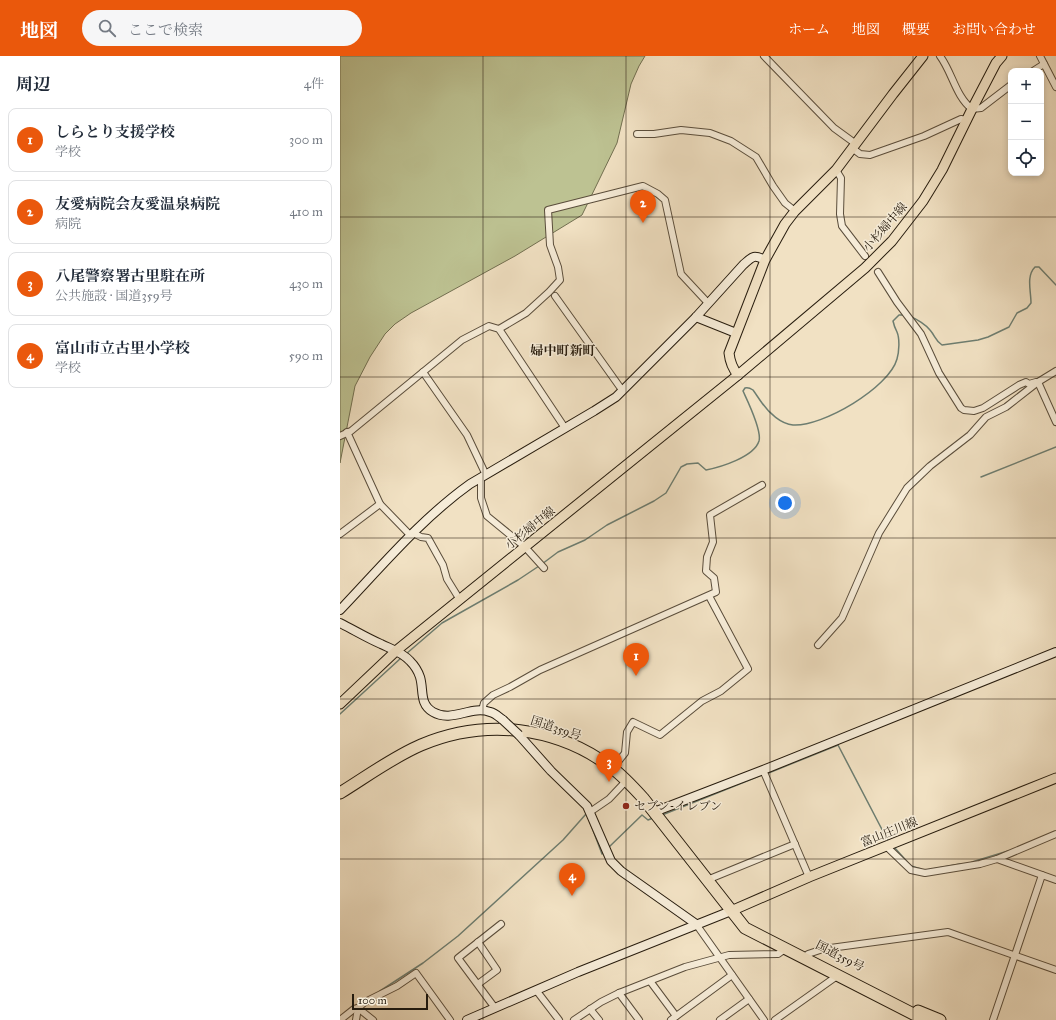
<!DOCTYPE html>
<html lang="ja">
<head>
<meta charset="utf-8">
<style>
	:root { --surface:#fff; --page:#f6f6f7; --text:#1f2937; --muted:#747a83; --line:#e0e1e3; --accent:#ea580c }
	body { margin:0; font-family:"IM FELL Great Primer","Noto Serif JP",serif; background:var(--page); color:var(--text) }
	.controls { position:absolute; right:12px; top:12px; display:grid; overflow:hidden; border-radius:8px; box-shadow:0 2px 6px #0003 }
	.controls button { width:36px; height:36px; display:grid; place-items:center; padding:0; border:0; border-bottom:1px solid var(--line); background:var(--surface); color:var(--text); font:20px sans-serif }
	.scale { position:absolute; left:12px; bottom:10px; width:76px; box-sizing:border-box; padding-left:4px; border:2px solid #271c0e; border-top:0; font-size:11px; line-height:14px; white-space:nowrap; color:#271c0e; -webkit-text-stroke:3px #f6ecd8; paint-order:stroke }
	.you { position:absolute; left:445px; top:447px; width:14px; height:14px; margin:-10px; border:3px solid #fff; border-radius:50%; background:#1a73e8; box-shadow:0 0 0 6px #1a73e833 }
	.badge { display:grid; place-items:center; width:26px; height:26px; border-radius:50%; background:var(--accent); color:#fff; font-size:13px; font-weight:700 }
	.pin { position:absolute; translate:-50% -33px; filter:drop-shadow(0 1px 2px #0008) }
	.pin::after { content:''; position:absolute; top:21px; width:14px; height:12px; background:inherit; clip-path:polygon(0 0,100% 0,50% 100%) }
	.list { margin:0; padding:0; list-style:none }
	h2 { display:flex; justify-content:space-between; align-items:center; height:52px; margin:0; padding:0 16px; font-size:17px }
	h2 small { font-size:13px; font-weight:400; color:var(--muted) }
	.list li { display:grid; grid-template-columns:26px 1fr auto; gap:12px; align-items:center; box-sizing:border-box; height:64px; margin:0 8px 8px; padding:0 8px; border:1px solid var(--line); border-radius:8px }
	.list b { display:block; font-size:15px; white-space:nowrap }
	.list p { margin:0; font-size:13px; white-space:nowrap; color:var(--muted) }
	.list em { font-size:13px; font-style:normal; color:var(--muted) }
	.icon { flex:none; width:22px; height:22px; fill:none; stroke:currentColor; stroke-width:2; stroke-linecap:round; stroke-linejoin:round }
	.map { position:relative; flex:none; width:716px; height:964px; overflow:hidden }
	header { display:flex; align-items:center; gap:24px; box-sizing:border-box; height:56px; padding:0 20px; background:var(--accent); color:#fff }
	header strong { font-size:19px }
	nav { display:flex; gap:22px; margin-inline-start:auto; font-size:14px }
	.search { width:280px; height:36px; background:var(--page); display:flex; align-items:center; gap:10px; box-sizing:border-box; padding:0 14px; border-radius:22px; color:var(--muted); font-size:15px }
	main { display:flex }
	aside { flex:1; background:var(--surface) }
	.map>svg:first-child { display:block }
	.green { fill:#bdc292; stroke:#726f50 }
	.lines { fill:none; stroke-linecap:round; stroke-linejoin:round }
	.stream { stroke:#6d7d70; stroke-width:1.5 }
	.street-casing { stroke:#5a4d3b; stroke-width:8 }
	.secondary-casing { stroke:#271c0e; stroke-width:10 }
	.primary-casing { stroke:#271c0e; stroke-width:11 }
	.highway-casing { stroke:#271c0e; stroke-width:13 }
	.street { stroke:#f6ecd8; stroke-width:6 }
	.secondary { stroke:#f6ecd8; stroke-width:8 }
	.primary { stroke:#f1e1c3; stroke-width:9 }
	.highway { stroke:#f1e1c3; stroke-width:11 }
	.secondary-bridge-casing { stroke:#271c0e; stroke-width:10; stroke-linecap:butt }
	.secondary-bridge { stroke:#f6ecd8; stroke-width:8 }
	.grid { fill:none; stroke:#271c0e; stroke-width:1; stroke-opacity:0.55 }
	.poi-dot { fill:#8f2418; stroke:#f6ecd8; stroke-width:1.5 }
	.labels { text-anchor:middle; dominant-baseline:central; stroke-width:3; stroke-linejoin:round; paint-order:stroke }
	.street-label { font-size:12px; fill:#271c0e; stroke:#f6ecd8 }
	.poi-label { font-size:12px; fill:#271c0e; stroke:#f6ecd8; text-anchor:start }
	.neighbourhood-label { font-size:13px; font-weight:bold; fill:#271c0e; stroke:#f6ecd8 }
</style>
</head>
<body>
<header>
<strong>地図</strong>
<div class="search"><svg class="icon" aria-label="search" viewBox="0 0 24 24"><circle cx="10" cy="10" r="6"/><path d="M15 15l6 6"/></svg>ここで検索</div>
<nav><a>ホーム</a><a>地図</a><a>概要</a><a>お問い合わせ</a></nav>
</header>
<main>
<aside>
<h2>周辺<small>4件</small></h2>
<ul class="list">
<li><span class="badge">1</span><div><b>しらとり支援学校</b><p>学校</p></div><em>300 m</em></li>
<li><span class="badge">2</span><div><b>友愛病院会友愛温泉病院</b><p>病院</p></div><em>410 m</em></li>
<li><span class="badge">3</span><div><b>八尾警察署古里駐在所</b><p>公共施設 · 国道359号</p></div><em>430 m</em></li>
<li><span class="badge">4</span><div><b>富山市立古里小学校</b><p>学校</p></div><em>590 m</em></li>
</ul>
</aside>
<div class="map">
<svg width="716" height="964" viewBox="0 0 716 964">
	<rect width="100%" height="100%" fill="#f1e1c3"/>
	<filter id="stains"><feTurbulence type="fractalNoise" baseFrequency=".005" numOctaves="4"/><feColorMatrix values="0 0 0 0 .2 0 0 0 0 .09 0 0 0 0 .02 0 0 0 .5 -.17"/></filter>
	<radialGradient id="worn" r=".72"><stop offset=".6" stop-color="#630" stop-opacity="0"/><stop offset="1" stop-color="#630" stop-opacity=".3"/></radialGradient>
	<!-- green -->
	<polygon class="green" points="0,0 305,0 299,10 291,28 277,87 242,159 175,200 71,257 55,268 45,278 30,301 15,330 0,407"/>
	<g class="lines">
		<!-- stream -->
		<g class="stream">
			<path d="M571,261C577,263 586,269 590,274C596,281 594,283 602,289L638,284L648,281L669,271L677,257L687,252L691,247C691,235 686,220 695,211H699L716,229"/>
			<polyline points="641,421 716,391"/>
			<path d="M202,508L218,496L245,484L267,469L314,445L326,437L341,411L347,408L358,407L366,414C381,411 414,401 419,385C422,374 408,346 403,335L405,332C408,331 410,332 413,334C416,338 419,343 422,347C429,357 441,368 453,369C482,371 549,332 557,303C559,296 560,283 557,276C555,272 554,270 553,265L559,259H563"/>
			<polyline points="66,598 102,567 178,524 199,510"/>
			<polyline points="0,658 61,602"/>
			<polyline points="426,718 498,689 548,785"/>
			<polyline points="322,759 422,719"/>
			<polyline points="248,761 262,798 264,796"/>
			<polyline points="554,791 571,810 581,813"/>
			<polyline points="268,792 302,759 308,764 313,762"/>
			<polyline points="632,806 668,795"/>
			<polyline points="587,814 620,808"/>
			<polyline points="40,935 83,907 118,880 223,784 246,758"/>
		</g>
		<defs>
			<g id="street">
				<polyline points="424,0 494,72 516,88"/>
				<path d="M600,0C612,16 616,41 632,53L641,52L671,29"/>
				<polyline points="700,0 716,31"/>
				<polyline points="693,15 704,8"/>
				<polyline points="297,78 314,78 341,74 370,77 391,85 416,101 433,130 445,147 455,155"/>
				<polyline points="512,92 520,98 530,99 584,80 621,63 627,64"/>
				<polyline points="496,114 501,122 500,158 502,170 525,200"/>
				<polyline points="538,216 557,246 581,278 599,317 621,352 624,354 634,355 643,352 679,329 686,326 689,328 696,326"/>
				<polyline points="215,240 282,334"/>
				<polyline points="159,273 186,257 209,236 220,224 218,211 210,189 208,154 303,130 318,138 325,144 341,218 368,247"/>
				<polyline points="83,316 127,379 145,417"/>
				<polyline points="698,326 716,366"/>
				<polyline points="0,380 11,375 122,284 149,270 159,273 225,372"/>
				<polyline points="141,422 141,442 147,460 185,491 204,512"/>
				<polyline points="40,448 71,480"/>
				<polyline points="73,477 81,481 88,482 103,509 107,523 120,544"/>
				<polyline points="0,478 40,448 7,376"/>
				<polyline points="478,589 502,562 539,477 567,432 590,410 630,379 646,361 666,351 698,326 716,315"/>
				<polyline points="142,654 144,647 153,639 170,631 200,614 376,536 374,522 366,515 367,501 373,486 370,459 422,429"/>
				<polyline points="273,712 285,697 287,676 293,666 320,679 362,645 381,635 408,613 369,540"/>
				<polyline points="423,714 469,821"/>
				<polyline points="250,756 269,743 286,725"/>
				<polyline points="546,790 571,814 585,817 640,808 657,803 716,824"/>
				<polyline points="657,803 716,778"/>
				<polyline points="367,824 455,788"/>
				<polyline points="356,868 424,964"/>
				<polyline points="468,898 483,893 608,876 716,914"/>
				<polyline points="310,925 336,960"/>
				<polyline points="138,928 157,914 138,886"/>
				<polyline points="196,934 219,964"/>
				<polyline points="279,937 299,964"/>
				<polyline points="155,952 118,902 161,868"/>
				<polyline points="250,953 259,964"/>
				<polyline points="0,964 14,953 18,952"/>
				<polyline points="16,964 18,952"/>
				<polyline points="33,964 18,952 25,946 57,930 76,917 110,964"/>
				<polyline points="234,964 261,946 279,937 345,911 389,899 438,898 445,893"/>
				<polyline points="331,964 392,919"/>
				<polyline points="380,964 409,943"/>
				<polyline points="435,964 497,920"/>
				<polyline points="653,964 702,819"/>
			</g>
			<g id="secondary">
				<polyline points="356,261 396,277"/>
				<path d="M0,554C41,511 81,463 130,428L254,355L276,341L356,261L403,209C412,201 413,198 425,204"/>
				<path d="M0,567C14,574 27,582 41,588C51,593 62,596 70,605C74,609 78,615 80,621C84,634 79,648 93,656C112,667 131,649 150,656C155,657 159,661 163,664"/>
				<polyline points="179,679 211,715 247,750 271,805 281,815 356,868"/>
				<polyline points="314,756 423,714 716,596"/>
				<polyline points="127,964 238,916 391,855"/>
			</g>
			<g id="primary">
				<path d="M398,319C392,312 390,306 389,297L425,204L445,168L455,155L496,114L553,38L583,0"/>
				<polyline points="0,648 57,594 398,319 525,212 552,185 583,145 602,114 632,53 656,7 662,0"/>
				<polyline points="391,855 469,821 716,722"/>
			</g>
			<g id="highway">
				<path d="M0,737C26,721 53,701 81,689C145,662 217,670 272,712C283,720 293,731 303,742L405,872L585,964"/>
				<polyline points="578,955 600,964"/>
			</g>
		</defs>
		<!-- street casing -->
		<use href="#street" class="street-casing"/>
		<!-- secondary casing -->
		<use href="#secondary" class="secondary-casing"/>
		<!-- primary casing -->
		<use href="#primary" class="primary-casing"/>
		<!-- highway casing -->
		<use href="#highway" class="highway-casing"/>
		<!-- street -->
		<use href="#street" class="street"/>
		<!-- secondary -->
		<use href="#secondary" class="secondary"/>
		<!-- primary -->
		<use href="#primary" class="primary"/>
		<!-- highway -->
		<use href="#highway" class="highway"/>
		<defs>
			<polyline id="secondary-bridge" points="163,664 179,679"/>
		</defs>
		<!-- secondary-bridge casing -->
		<use href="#secondary-bridge" class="secondary-bridge-casing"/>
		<!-- secondary-bridge -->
		<use href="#secondary-bridge" class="secondary-bridge"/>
	</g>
	<!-- grid -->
	<path class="grid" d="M143,0V964M286,0V964M430,0V964M573,0V964M0,161H716M0,321H716M0,482H716M0,643H716M0,803H716"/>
	<!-- markers -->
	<circle class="poi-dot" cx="286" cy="750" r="4"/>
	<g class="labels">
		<!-- street labels -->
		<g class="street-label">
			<text transform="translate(545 171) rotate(-49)">小杉婦中線</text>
			<text transform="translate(190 472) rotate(-39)">小杉婦中線</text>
			<text transform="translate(216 672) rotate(18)">国道359号</text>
			<text transform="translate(549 776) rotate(-22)">富山庄川線</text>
			<text transform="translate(500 900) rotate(27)">国道359号</text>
		</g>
		<!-- poi labels -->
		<g class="poi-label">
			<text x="294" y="750">セブン-イレブン</text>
		</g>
		<!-- neighbourhood labels -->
		<g class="neighbourhood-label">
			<text x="223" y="295">婦中町新町</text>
		</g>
	</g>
	<rect width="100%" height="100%" filter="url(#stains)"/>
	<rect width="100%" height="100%" fill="url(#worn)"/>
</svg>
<div class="controls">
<button>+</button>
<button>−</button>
<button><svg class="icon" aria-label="locate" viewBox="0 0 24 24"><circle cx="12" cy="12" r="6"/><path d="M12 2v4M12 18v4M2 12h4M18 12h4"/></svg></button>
</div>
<div class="scale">100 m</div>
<div class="you"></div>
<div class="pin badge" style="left:296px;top:620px">1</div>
<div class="pin badge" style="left:303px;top:167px">2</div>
<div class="pin badge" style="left:269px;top:726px">3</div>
<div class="pin badge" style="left:232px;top:840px">4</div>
</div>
</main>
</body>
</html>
